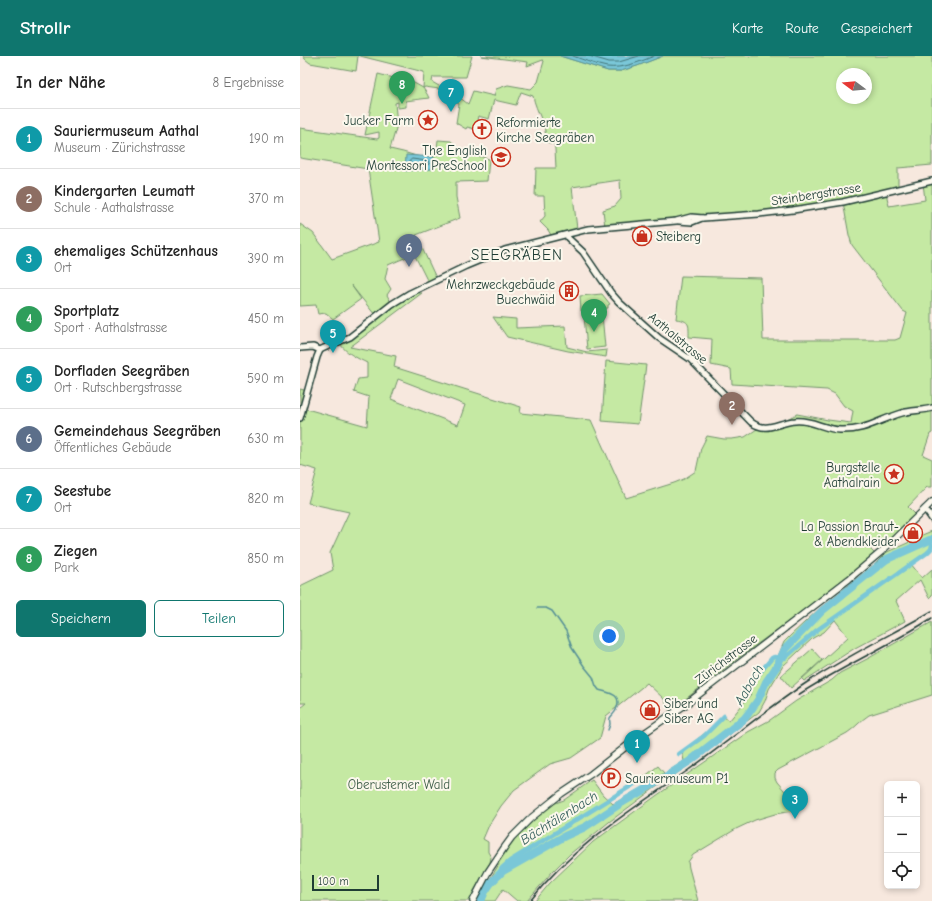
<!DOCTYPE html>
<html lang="de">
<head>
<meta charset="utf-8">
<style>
	:root { --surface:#fff; --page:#f2f2f2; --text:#222; --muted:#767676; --line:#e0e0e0; --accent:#0f766e }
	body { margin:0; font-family:"Comic Neue",sans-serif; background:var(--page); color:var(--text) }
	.controls { position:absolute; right:12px; bottom:12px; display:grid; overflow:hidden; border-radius:6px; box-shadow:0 2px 6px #0003 }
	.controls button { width:36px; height:36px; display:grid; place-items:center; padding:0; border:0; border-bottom:1px solid var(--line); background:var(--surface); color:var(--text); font:20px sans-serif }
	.compass { position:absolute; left:536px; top:12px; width:36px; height:36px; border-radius:50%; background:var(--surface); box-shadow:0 2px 6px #0003; rotate:286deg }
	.scale { position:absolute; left:12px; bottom:10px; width:67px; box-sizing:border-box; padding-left:4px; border:2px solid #1f3d34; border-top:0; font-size:11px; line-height:14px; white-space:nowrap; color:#1f3d34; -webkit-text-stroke:3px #fbf7ec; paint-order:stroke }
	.you { position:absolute; left:309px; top:580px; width:14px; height:14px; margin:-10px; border:3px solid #fff; border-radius:50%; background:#1a73e8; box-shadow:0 0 0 6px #1a73e833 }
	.badge { display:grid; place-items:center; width:26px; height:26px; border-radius:50%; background:var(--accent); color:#fff; font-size:13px; font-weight:700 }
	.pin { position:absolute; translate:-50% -33px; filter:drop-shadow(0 1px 2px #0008) }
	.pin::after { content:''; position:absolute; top:21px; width:14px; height:12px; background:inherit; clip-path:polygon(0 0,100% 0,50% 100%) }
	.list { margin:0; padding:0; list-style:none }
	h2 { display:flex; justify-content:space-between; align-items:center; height:52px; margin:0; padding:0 16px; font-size:17px }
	h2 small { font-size:13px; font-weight:400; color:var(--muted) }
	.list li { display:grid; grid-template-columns:26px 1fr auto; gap:12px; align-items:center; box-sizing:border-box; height:60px; padding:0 16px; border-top:1px solid var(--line) }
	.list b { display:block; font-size:15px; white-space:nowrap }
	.list p { margin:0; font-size:13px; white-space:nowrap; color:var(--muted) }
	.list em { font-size:13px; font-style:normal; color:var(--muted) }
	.actions { display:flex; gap:8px; padding:12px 16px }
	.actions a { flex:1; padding:9px 0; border:1px solid var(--accent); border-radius:6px; text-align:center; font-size:14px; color:var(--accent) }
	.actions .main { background:var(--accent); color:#fff }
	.icon { flex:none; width:22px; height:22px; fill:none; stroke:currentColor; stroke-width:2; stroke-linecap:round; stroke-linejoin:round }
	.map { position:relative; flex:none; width:632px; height:845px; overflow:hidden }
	header { display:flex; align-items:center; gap:24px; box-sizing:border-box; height:56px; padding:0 20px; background:var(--accent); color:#fff }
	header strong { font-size:19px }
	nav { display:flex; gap:22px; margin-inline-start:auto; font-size:14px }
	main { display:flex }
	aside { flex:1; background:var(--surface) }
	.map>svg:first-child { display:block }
	.green { fill:#c5e9a3; stroke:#72936c; fill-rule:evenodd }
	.water { fill:#7ac7d8; stroke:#569096 }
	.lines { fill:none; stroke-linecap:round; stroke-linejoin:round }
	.shore { stroke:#437476; stroke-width:1 }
	.stream { stroke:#569096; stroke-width:1.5 }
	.canal { stroke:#7ac7d8; stroke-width:4.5 }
	.river { stroke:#7ac7d8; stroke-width:8 }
	.tertiary-casing { stroke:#1f3d34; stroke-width:8 }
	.secondary-casing { stroke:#1f3d34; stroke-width:8 }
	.tertiary { stroke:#fbf7ec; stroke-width:5 }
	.secondary { stroke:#fbf7ec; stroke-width:5.5 }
	.rail { stroke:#1f3d34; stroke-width:1.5 }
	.labels { text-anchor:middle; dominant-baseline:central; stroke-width:4; stroke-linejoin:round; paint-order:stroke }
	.poi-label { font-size:13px; fill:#1f3d34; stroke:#fbf7ec; text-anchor:end }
	.street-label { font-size:13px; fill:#1f3d34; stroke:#fbf7ec }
	.park-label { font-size:13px; fill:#405f4a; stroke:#fbf7ec }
	.water-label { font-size:14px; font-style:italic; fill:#36605d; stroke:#fbf7ec }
	.quarter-label { font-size:15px; letter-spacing:1px; fill:#1f3d34; stroke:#fbf7ec }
</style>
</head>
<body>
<header>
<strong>Strollr</strong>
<nav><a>Karte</a><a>Route</a><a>Gespeichert</a></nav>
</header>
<main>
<aside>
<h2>In der Nähe<small>8 Ergebnisse</small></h2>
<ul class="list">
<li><span class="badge" style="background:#0f9aa8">1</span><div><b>Sauriermuseum Aathal</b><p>Museum · Zürichstrasse</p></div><em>190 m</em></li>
<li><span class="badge" style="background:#8d6e63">2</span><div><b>Kindergarten Leumatt</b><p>Schule · Aathalstrasse</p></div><em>370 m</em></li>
<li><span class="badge" style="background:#0f9aa8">3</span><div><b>ehemaliges Schützenhaus</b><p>Ort</p></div><em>390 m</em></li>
<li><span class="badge" style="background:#2e9e5b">4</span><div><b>Sportplatz</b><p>Sport · Aathalstrasse</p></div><em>450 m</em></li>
<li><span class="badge" style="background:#0f9aa8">5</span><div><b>Dorfladen Seegräben</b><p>Ort · Rutschbergstrasse</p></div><em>590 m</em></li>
<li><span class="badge" style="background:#5c6f8a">6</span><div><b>Gemeindehaus Seegräben</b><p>Öffentliches Gebäude</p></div><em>630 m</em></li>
<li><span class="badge" style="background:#0f9aa8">7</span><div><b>Seestube</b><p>Ort</p></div><em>820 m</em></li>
<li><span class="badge" style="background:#2e9e5b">8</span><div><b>Ziegen</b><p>Park</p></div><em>850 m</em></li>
</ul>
<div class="actions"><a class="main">Speichern</a><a>Teilen</a></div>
</aside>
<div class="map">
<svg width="632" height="845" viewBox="0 0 632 845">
	<rect width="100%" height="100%" fill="#f7e8de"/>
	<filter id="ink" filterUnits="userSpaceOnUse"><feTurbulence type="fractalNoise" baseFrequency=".025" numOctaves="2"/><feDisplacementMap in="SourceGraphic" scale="8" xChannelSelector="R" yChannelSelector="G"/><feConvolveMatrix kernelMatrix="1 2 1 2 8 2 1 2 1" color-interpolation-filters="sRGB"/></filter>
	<g filter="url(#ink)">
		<!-- green -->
		<g class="green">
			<polygon points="3,0 58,0 56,15 10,7 5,3"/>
			<path d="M60,0H172L166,21H133L132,26L146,34L125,31L123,32L127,38L129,42L105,45L106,46V51L98,52V46L95,47L97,69L90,93L103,96L120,101L136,100L138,84L151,85L163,96L189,103L187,125L156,126V141L160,162L116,179L137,224L129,228L114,198L88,209L85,223L91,233L87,239L92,248L110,237H122L50,291L96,300L94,311L221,351L220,357L291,364L326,442L374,427L384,423L396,415L401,392L407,380L424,383H432L445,381L460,371L486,366L487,363L497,358L528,364L551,367L553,355L544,350L535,338L527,334L432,328L431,313L411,309L412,283L389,281C389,268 390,265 376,263L381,220L461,222L463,284H595L600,282L607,257L603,255L552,189L549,179L543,146L520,150L305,171L303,154L315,150L321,143L320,124L272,131L277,173L251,179L248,174L240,166L245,160L244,140H235L236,112H256L255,93L254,88L246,86C247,69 236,56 233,40L221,36L216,49L194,44L189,63L178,60L175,73L167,71L166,73L156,67L159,48L144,38L159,41L168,48L173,35L194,40L196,33L208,29L231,33L238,26L244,5L243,4L227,10L228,6L181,0H260L308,15H321L337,10L363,0H632V109L598,112V131L586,137L589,150L625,144L623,127L632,125V377L630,378L623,399L632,403V431H627L608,451L617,460L587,490L580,484L570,493L575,498L527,537L433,606L383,645L369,654L364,643L347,627L306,660L300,682L271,702L250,708L214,734L201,750L189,769L183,783L188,786V796L191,801L190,807L172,838L179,845H0V652L6,647H0V530L33,514L30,497L49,456L8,447L17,414L0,409V333L8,335L3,352L67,370L69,341L54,336L58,323L67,322V307C57,302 44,296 39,286L50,281L75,259L51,229L61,243L33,263L26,257L18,258L16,249L0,250V168L13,177L32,203L79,186L68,113L0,102V72L77,83L79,82V76L65,79L78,18L114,27L123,32L124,16ZM542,18H566V42H542ZM98,323L165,349L158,369L91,343Z"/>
			<polygon points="302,238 310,248 308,249 308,252 281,255 280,240"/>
			<polygon points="302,259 305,291 287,293 284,260"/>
			<polygon points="193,261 216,263 216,272 265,270 267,291 287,296 307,294 306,301 268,295 207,281"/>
			<polygon points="306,305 346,309 338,368 302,365"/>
			<polygon points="632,475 632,493 611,508 622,522 632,513 632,539 629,542 620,524 596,545 605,565 555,592 504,625 502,623 548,581 535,564 524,576 513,582 483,610 469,633 465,645 459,656 394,706 352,734 309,766 270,798 253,815 227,845 217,845 203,833 195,845 181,845 180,840 199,808 195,804 204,792 244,751 264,744 292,724 303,739 313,748 348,728 344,721 358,710 364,717 353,725 384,705 382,695 405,677 423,660 429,665 451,638 445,633 471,602 474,600 478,600 484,586 491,579 519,553 574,509 587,496 619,482 622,479"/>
			<path d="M632,566V639L569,659C561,664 555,672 547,677L478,714L475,717V722L477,726L491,742L500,754L475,758L455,764L436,773L393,799L388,806L389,812L398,845H235L250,827L293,786L356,740L448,676L470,664L496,645L532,624L540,617L569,602Z"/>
			<polygon points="512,593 522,604 491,632 481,620"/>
		</g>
		<!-- water -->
		<g class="water">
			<polygon points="260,0 363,0 337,10 321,15 308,15"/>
			<polygon points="106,99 134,101 132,113 105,115"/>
		</g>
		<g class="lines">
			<!-- shore -->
			<g class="shore">
				<path d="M273,0C284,4 296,9 307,11C322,13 340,6 354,0"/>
				<polyline points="289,0 309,6 319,6 339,0"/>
				<polygon points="112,103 127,105 129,106 129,108 127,109 111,110 110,109 110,105"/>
			</g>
			<!-- stream -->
			<path class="stream" d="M237,552H246L252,555L266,575L272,592L284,610L293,621L296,630L299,634C310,637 323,638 316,654C315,657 312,659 310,662C309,664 310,666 310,668C310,670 308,673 308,674"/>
			<!-- canal -->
			<g class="canal">
				<polyline points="445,634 472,602 474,601 485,602 517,574 627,497 631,493 632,489"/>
				<polyline points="379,698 404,680 424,660"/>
				<polyline points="195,823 202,812 210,805 339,725"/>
			</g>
			<!-- river -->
			<path class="river" d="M181,845C185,832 193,824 203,815L265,780L285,771L323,746L354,728L390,705L444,663L448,658L458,644L466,626L477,610L485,593L522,555L587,503L632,483"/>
			<defs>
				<g id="tertiary">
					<polyline points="379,165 392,166 402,162"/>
					<path d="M267,179L268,182L283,196L311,237L319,246L359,282L390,303L451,366C467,378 478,366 495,365C510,363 524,373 540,374C566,375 578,364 602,357C612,354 622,355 632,352"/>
					<polyline points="0,292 13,291 20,294"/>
					<polyline points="20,294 24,292 50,281 92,248 110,237 166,210 190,200 205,194 288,173 376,165 391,161 403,162 459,158 493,154 543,146 632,125"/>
					<polyline points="0,362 17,301 20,294"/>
					<polyline points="625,453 632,463"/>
				</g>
				<polyline id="secondary" points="173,845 188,816 204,792 212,781 231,762 261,738 291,718 337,682 385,649 549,523 581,496 632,446"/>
			</defs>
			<!-- tertiary casing -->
			<use href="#tertiary" class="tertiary-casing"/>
			<!-- secondary casing -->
			<use href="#secondary" class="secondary-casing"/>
			<!-- tertiary -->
			<use href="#tertiary" class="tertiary"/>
			<!-- secondary -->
			<use href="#secondary" class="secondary"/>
			<!-- rail -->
			<g class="rail">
				<path d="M498,639C541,611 589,590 632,562"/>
				<path d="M230,845C273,790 331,754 387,715C428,686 465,654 506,627C547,600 590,579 632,555"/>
			</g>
		</g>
	</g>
	<!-- icons -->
	<defs>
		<symbol id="sight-ring" viewBox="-11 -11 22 22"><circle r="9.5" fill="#fbf7ec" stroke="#c8321e" stroke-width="1.5"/><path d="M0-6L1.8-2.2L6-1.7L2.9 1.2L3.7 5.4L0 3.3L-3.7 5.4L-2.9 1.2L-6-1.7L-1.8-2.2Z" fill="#c8321e"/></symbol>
		<symbol id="church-ring" viewBox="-11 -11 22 22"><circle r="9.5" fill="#fbf7ec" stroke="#c8321e" stroke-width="1.5"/><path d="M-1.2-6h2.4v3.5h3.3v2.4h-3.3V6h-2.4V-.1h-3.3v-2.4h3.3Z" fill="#c8321e"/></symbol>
		<symbol id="school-ring" viewBox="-11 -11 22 22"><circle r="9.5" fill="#fbf7ec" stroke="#c8321e" stroke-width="1.5"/><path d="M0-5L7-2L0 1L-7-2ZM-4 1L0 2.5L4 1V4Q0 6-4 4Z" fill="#c8321e"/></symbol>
		<symbol id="shop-ring" viewBox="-11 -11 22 22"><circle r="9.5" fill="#fbf7ec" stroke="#c8321e" stroke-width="1.5"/><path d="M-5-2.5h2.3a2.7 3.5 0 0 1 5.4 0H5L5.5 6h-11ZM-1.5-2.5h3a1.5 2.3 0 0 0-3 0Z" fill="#c8321e"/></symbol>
		<symbol id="building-ring" viewBox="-11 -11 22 22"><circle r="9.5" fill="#fbf7ec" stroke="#c8321e" stroke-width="1.5"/><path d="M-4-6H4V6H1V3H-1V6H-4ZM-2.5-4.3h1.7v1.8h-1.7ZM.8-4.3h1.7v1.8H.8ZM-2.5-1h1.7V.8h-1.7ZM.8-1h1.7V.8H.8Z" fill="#c8321e"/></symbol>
		<symbol id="parking-ring" viewBox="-11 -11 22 22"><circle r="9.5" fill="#fbf7ec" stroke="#c8321e" stroke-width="1.5"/><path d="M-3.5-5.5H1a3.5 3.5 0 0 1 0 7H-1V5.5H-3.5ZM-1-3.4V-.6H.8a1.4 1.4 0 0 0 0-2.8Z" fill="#c8321e"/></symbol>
	</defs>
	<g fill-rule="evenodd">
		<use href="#sight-ring" x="117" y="53" width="22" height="22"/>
		<use href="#church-ring" x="171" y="62" width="22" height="22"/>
		<use href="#school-ring" x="190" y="90" width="22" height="22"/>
		<use href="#shop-ring" x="331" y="169" width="22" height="22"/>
		<use href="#building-ring" x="258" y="224" width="22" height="22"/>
		<use href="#sight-ring" x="583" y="407" width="22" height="22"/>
		<use href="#shop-ring" x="602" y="466" width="22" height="22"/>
		<use href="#shop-ring" x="339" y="643" width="22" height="22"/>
		<use href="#parking-ring" x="300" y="711" width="22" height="22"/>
	</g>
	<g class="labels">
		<!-- poi labels -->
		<g class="poi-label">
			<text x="114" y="64">Jucker Farm</text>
			<text x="196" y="66" text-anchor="start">Reformierte<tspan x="196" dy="15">Kirche Seegräben</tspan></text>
			<text x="187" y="94">The English<tspan x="187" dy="15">Montessori PreSchool</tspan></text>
			<text x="356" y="180" text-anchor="start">Steiberg</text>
			<text x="255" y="228">Mehrzweckgebäude<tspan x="255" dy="15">Buechwäid</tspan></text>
			<text x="580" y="411">Burgstelle<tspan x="580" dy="15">Aathalrain</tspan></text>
			<text x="599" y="470">La Passion Braut-<tspan x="599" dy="15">&amp; Abendkleider</tspan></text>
			<text x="364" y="647" text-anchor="start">Siber und<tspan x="364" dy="15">Siber AG</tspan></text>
			<text x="325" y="722" text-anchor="start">Sauriermuseum P1</text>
		</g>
		<!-- street labels -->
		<g class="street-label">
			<text transform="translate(516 138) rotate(-9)">Steinbergstrasse</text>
			<text transform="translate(378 282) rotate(40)">Aathalstrasse</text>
			<text transform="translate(426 603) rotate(-37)">Zürichstrasse</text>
		</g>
		<!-- park labels -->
		<g class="park-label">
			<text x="99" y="728">Oberustemer Wald</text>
		</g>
		<!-- water labels -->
		<g class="water-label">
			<text transform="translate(449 629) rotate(-60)">Aabach</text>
			<text transform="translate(259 762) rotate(-32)">Bächtälenbach</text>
		</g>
		<!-- quarter labels -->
		<g class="quarter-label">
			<text x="217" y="199">SEEGRÄBEN</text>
		</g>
	</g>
</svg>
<div class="controls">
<button>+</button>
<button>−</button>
<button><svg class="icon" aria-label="locate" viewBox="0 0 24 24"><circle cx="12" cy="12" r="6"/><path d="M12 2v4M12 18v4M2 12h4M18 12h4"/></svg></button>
</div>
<svg class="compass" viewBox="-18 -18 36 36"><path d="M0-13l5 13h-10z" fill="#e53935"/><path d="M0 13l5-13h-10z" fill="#767676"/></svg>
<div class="scale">100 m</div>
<div class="you"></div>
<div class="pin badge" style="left:337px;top:707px;background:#0f9aa8">1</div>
<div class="pin badge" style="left:432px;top:369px;background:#8d6e63">2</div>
<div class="pin badge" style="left:495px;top:763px;background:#0f9aa8">3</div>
<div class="pin badge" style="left:294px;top:276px;background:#2e9e5b">4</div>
<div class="pin badge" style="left:33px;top:297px;background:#0f9aa8">5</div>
<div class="pin badge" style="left:109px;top:211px;background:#5c6f8a">6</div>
<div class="pin badge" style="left:151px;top:56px;background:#0f9aa8">7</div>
<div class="pin badge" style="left:102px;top:48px;background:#2e9e5b">8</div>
</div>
</main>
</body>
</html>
